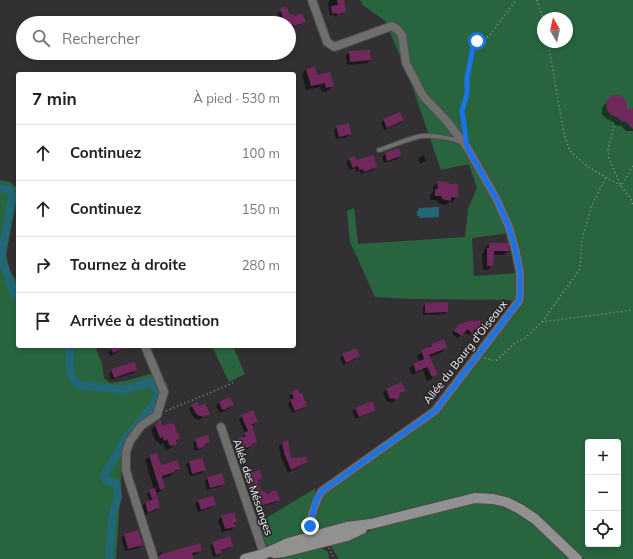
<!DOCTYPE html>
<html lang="fr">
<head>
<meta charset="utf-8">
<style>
	:root { --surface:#fff; --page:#f6f6f6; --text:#202124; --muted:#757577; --line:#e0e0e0 }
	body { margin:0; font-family:Mulish,sans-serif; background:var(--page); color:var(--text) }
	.controls { position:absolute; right:12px; bottom:12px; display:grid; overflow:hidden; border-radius:4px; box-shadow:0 2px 6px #0003 }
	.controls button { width:36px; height:36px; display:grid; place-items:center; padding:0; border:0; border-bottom:1px solid var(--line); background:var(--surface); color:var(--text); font:20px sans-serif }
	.compass { position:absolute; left:537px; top:12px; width:36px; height:36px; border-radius:50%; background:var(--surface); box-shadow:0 2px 6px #0003; rotate:351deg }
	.stop { position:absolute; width:12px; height:12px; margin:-9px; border:3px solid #1a73e8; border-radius:50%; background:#fff }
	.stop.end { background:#1a73e8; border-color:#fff; box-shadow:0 1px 4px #0008 }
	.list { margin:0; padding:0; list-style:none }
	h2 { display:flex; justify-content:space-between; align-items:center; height:52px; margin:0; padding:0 16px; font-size:17px }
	h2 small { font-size:13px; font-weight:400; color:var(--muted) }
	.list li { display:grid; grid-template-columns:26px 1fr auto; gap:12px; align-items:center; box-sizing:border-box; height:56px; padding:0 16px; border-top:1px solid var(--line) }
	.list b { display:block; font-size:15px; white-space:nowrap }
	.list em { font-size:13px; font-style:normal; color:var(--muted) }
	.icon { flex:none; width:22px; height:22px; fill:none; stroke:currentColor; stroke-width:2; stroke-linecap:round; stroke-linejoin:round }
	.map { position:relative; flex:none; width:633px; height:559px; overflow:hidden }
	.search { position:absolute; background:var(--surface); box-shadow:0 2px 6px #0003; left:16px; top:16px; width:280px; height:44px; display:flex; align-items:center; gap:10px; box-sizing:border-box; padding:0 14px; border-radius:22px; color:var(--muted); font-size:15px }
	.panel { position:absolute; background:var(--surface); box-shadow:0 2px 6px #0003; left:16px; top:72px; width:280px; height:276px; border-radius:4px }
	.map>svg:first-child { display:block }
	.green { fill:#28653e; fill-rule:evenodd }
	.water { fill:#216778 }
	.shadow { fill:#0007 }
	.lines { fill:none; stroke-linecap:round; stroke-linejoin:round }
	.canal { stroke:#216778; stroke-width:8 }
	.building { fill:#71285d }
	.lane-casing { stroke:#4d4b4d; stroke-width:6 }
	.street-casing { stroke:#4d4b4d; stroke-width:10 }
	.secondary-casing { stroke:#4d4b4d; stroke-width:12 }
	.path { stroke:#969496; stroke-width:1.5; stroke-dasharray:1 3; stroke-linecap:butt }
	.lane { stroke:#6e6f6d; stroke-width:4 }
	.street { stroke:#6e6f6d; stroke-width:8 }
	.secondary { stroke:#91918f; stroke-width:10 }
	.route { stroke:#1a73e8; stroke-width:5 }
	.labels { text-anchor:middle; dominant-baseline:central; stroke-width:3.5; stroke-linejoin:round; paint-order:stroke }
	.street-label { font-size:11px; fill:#f6f4f6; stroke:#282628 }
</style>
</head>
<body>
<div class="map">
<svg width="633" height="559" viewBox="0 0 633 559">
	<rect width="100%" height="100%" fill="#323032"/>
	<!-- green -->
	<g class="green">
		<path d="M360,0H633V559H584C569,542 552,527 534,513C530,509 525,504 519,502C500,494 482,493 462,496L315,534L314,526L320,498L326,491L449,397L520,308L510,300L413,299L375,297L350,242L347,211L354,208L358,244L465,237L468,209L477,188L469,164L441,170L407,72L385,21L363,5ZM543,18H567V42H543ZM509,233L517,273L474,276L472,238ZM588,442H618V544H588Z"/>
		<polygon points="0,180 10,182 17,188 17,197 6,254 10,271 18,283 18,346 95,346 102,363 104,378 110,383 125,381 150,374 160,376 167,383 169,393 162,408 125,446 121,461 121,484 116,559 0,559"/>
		<polygon points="212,346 233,346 245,374 229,382"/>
		<polygon points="316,488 303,535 267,547 258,523"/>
		<path d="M468,504C477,504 490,503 499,506C525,513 550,541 568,559H339L330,545L360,536L374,529L439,510Z"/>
		<polygon points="322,548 328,552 329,559 280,559"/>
	</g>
	<!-- water -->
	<polygon class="water" points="439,207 439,217 419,218 419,216 417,216 417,211 419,210 418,208"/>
	<!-- shadow -->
	<g class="shadow">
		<polygon points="330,0 343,0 345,12 342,14 337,15 336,17 333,15 330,16 328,2"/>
		<polygon points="286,8 289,17 305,21 302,24 289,28 289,23 281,23 277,13"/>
		<polygon points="350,52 370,60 367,63 347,65 346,55"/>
		<polygon points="306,69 316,76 332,86 328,91 322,92 320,87 306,90 302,74"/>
		<polygon points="608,100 627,111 633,109 633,131 626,131 620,125 618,126 614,124 614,122 607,119 602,114 602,108"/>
		<polygon points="384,120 403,120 400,123 384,130 381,123"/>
		<polygon points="337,127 350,133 347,137 336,139 334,130"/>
		<polygon points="398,149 400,156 397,159 384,163 382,157 385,154"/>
		<polygon points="424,155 426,161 420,164 418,158"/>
		<polygon points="354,157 356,162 376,167 373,170 361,174 360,171 357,172 355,168 350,170 346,162"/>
		<polygon points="438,182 448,184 457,197 452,202 449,202 445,205 438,203 436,200 430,200 430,195 433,192 433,187"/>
		<polygon points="489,244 509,250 504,255 493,255 492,266 488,270 483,270 482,254 484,252 484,249"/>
		<polygon points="426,304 447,311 445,314 423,315 423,307"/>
		<polygon points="459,325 481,328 478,331 472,332 469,335 463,332 458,338 452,334"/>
		<polygon points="431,345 446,348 442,352 429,357 436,374 432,379 427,381 423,370 412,375 409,369 413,365 420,362 417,356"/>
		<polygon points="116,346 124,346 125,347 121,350 110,356 108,352"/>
		<polygon points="343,355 359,356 356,359 343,365 340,358"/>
		<polygon points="112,370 136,370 133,373 111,380 109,373"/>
		<polygon points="401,383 404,391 399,395 398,398 395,401 392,403 389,401 387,402 383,393 386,390"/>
		<polygon points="292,393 306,406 304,408 292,413 288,403 291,400 289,396"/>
		<polygon points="230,399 233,405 230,408 221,413 221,412 219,412 216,406 219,403"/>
		<polygon points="371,402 374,409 371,412 356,419 352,412 355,409"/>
		<polygon points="192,406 199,407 209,414 199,420 194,418 189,409"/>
		<polygon points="242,416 257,422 251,426 256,442 248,449 243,451 242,449 236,450 234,443 237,440 242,438 242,437 245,434 239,419"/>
		<polygon points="157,423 178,439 171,448 166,450 163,443 160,445 158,441 156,442 151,430"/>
		<polygon points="196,440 209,442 201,449 195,451 193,443"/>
		<polygon points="282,443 290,460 307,462 303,465 288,473 281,457 279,446"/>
		<polygon points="150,456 160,466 179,469 170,476 161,479 164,488 160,492 156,493 159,507 156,510 145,515 142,506 145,503 150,502 147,494 150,491 154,490 145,460"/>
		<polygon points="201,459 204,470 202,473 190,476 186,465 189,462"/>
		<polygon points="245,475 261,478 257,481 259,490 278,500 276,502 252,510 246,491 243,477"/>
		<polygon points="208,478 224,483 221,486 207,490 205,481"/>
		<polygon points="199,501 214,505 211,508 198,512 195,504"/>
		<polygon points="233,513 236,521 234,524 234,527 231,530 222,532 218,520 221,517"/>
		<polygon points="124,535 142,545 139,548 125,551 121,538"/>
		<polygon points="213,543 232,545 229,548 220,551 221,553 218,556 213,557 210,546"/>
		<polygon points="201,550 196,554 192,556 193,559 155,559 154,557 161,552 162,555"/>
	</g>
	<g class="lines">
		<!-- canal -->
		<g class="canal">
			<polyline points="0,188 10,190 12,199 1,257 15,295 18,298"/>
			<polyline points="70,346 70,370 72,378 79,385 124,390 149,382 156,386 158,393 156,402 126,438 104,476 106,480 116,484 118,497 112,518 109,559"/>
		</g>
	</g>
	<!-- building -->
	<g class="building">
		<polygon points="337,0 344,0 346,12 341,13 339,15 336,13 332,14 331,6 338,5"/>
		<polygon points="286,6 290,15 293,14 294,16 302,13 306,22 294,26 294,25 289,26 289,23 285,23 280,9"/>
		<polygon points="370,50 371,60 350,62 349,51"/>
		<polygon points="315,67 317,75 330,72 334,86 326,88 325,83 311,86 306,69"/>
		<polygon points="613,95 617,95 623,97 627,103 627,109 633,108 633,129 625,121 623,122 619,119 618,118 611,115 607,110 606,103 608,99"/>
		<polygon points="400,112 404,120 387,128 383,119"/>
		<polygon points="349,123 351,134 339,137 336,126"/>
		<polygon points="399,148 401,156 387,161 385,153"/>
		<polygon points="373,155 377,167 364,172 363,169 359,170 358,166 353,168 349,158 355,156 356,160"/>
		<polygon points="437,181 449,182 449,184 458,184 458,198 451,197 451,201 442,199 441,196 435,196 435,189 438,189"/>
		<polygon points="489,243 508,243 510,251 494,251 493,266 487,266 487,248 489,248"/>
		<polygon points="448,302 448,312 425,313 425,303"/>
		<polygon points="474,320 475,321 480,320 482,328 474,330 472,333 467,329 462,336 454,331 459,324"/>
		<polygon points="444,339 447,348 429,355 438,375 432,377 427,367 416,372 413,364 424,359 421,350 432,346 431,344"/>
		<polygon points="114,346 129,346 113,353 111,348"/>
		<polygon points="356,348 360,356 346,363 342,354"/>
		<polygon points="135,362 137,370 114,378 111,369"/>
		<polygon points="401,382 406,391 400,393 399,398 396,400 393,398 390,399 386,389"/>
		<polygon points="298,389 300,394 302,393 307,406 295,411 290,400 294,398 291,392"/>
		<polygon points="230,397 234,405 224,410 224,409 222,410 219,402"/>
		<polygon points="372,401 376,410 359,417 355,408"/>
		<polygon points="197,402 199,406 205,403 210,414 203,417 197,415 191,405"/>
		<polygon points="253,410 258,422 252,424 257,443 252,444 252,446 246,448 245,446 239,448 237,439 246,436 244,433 248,431 241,415"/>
		<polygon points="160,419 163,426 170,423 174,424 180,439 176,440 177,444 170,446 167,439 164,441 163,437 160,438 155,425"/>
		<polygon points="208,435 210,442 205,444 205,446 198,449 195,439"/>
		<polygon points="288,440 291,458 294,457 295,459 299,457 300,458 305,456 308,462 291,470 284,453 282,442"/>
		<polygon points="157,453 161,465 177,460 180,469 174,471 175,472 162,476 165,488 160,490 149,455"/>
		<polygon points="202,458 206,470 192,474 189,461"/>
		<polygon points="260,470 262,478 258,480 260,489 268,494 270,492 276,490 280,500 254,508 248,489 245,474"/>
		<polygon points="222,473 225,484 210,488 207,477"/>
		<polygon points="155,488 160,507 148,513 145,502 157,498 152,499 149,490"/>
		<polygon points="213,496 216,505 201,510 198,500"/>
		<polygon points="234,512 237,522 234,522 235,527 225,529 221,516"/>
		<polygon points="138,530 143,545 128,549 124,534"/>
		<polygon points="230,536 233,546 221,550 222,553 216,555 212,542"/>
		<polygon points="200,543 202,551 192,553 194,559 159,559 159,555"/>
	</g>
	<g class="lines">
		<defs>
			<path id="lane" d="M379,150C390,147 412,137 422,136C431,135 453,138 460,142"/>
			<g id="street">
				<polyline points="145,346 164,392 157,415 141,426 130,441 126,452 126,471 154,559"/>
				<polyline points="221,427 264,554"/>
				<path d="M310,543C308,525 313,505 322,491L435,411L519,301L520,295V272L515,248L509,227L496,198L467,147L445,119L423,96L406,63L402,35L397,29L392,26L334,47L327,42L312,0"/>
			</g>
			<g id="secondary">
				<polyline points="274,553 284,552 347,536 362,529"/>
				<polyline points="245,559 264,554 288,543 321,534 347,527 371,524 475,498 493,499 506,502 520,509 535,519 577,559"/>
			</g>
		</defs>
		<!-- lane casing -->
		<use href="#lane" class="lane-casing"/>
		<!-- street casing -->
		<use href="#street" class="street-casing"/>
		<!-- secondary casing -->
		<use href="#secondary" class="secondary-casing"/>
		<!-- path -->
		<g class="path">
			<polyline points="537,0 543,20"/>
			<polyline points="548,42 564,134 570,151 588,167 621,186 633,166"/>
			<polyline points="614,126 608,148 609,158 621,186 631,199 633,206"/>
			<polyline points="465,131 462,111 467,94 467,78 473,47 477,41 484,40 490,35 516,0"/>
			<polyline points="542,322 580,269 582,239 592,205 606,177"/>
			<polyline points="485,358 496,361 515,343 525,338 542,322 633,310"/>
			<polyline points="166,411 233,383"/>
			<polyline points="329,548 334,559"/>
		</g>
		<!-- lane -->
		<use href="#lane" class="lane"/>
		<!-- street -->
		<use href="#street" class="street"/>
		<!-- secondary -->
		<use href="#secondary" class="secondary"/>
	</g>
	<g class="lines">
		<!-- route -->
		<polyline class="route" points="310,526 316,500 322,491 435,411 519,301 520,295 520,272 515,248 509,227 496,198 467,147 462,111 467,94 467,78 473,47 477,41"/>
	</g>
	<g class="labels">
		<!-- street labels -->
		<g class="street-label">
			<text transform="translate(465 352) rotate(-52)">Allée du Bourg d'Oiseaux</text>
			<text transform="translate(253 487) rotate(71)">Allée des Mésanges</text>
		</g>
	</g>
</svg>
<div class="controls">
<button>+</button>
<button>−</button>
<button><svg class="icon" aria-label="locate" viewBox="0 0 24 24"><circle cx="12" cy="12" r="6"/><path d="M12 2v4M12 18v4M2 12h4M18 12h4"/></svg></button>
</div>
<svg class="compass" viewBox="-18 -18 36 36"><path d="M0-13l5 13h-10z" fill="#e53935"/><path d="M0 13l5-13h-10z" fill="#757577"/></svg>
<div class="stop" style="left:477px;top:41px"></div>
<div class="stop end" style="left:310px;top:526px"></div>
<div class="search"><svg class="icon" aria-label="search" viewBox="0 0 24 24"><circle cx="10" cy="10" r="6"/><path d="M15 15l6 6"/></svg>Rechercher</div>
<section class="panel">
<h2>7 min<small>À pied · 530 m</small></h2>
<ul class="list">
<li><svg class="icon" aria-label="ahead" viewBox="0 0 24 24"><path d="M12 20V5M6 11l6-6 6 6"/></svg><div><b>Continuez</b></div><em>100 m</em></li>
<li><svg class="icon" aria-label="ahead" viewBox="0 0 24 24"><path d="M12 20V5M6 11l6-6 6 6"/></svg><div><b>Continuez</b></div><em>150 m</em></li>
<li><svg class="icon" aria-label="right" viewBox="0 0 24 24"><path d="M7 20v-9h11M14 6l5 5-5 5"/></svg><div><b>Tournez à droite</b></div><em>280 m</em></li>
<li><svg class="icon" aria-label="arrive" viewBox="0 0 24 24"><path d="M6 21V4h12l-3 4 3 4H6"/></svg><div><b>Arrivée à destination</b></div></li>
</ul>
</section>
</div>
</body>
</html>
